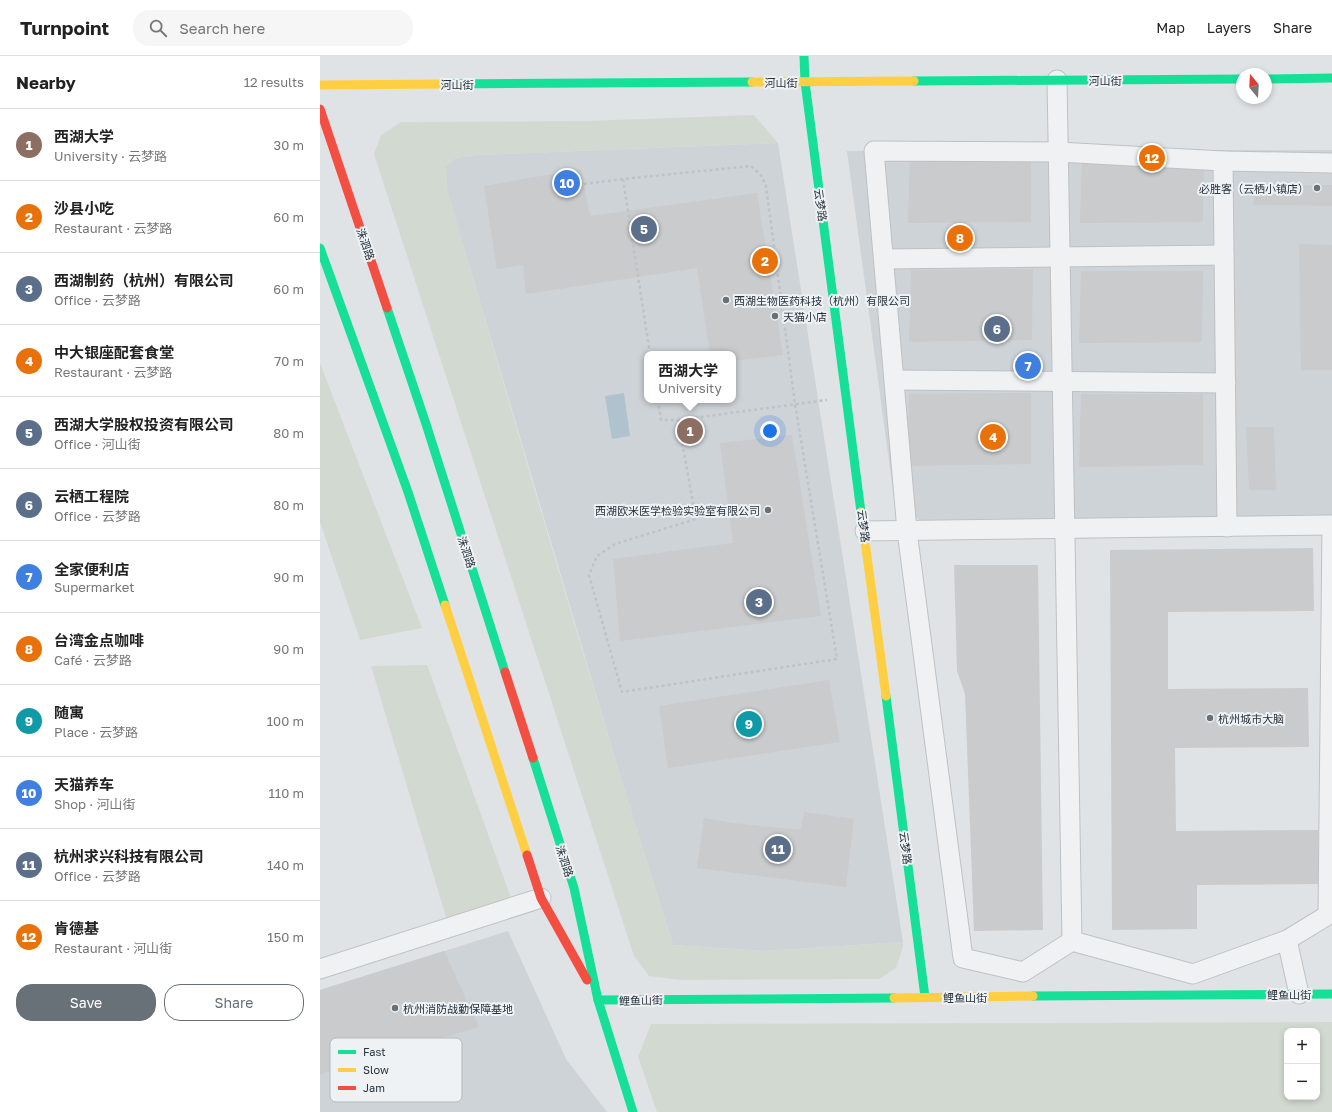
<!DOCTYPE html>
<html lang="en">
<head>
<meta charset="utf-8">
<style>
	:root { --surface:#fff; --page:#f6f6f6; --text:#222; --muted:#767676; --line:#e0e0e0; --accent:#687178 }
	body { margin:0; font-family:"Golos Text","Noto Sans SC",sans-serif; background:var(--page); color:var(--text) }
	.controls { position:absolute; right:12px; bottom:12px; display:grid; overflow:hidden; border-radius:8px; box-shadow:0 2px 6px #0003 }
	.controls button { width:36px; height:36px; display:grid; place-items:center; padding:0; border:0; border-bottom:1px solid var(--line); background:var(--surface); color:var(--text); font:20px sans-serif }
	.compass { position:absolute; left:916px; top:12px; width:36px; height:36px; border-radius:50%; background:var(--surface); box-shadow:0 2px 6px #0003; rotate:342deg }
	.you { position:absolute; left:450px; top:375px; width:14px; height:14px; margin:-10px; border:3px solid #fff; border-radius:50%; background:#1a73e8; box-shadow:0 0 0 6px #1a73e833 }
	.badge { display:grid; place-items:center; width:26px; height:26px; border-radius:50%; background:var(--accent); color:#fff; font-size:13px; font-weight:700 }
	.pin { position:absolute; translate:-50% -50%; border:2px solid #fff; box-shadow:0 1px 4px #0006 }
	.popup { position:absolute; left:324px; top:295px; width:92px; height:52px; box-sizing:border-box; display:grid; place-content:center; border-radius:8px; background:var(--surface); filter:drop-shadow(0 1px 3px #0005); font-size:13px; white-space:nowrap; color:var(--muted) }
	.popup b { font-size:15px; color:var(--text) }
	.popup::after { content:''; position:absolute; left:50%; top:100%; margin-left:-8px; border:8px solid transparent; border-top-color:var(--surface) }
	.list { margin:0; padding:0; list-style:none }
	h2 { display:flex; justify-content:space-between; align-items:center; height:52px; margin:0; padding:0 16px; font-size:17px }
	h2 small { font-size:13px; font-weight:400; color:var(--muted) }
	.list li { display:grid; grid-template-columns:26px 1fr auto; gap:12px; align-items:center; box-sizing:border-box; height:72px; padding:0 16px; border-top:1px solid var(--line) }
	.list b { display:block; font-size:15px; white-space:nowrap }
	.list p { margin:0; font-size:13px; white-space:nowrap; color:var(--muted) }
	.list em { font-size:13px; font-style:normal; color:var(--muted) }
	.actions { display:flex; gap:8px; padding:12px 16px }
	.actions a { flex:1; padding:9px 0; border:1px solid var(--accent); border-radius:16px; text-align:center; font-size:14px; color:var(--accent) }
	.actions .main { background:var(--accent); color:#fff }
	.icon { flex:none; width:22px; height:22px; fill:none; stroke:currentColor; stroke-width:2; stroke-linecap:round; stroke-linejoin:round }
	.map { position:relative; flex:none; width:1012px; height:1056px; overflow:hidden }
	header { display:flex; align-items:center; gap:24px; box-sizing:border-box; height:56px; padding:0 20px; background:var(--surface); border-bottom:1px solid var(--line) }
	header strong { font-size:19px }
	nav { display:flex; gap:22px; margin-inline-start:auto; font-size:14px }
	.search { width:280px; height:36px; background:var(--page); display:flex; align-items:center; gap:10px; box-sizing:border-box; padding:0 14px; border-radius:16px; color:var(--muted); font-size:15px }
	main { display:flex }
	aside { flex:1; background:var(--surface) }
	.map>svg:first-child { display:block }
	.built { fill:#ced3d8; fill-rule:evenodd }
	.green { fill:#d2d9d1; fill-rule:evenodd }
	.water { fill:#afc3cf }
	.building { fill:#c9cbcd }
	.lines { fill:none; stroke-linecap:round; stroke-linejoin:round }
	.street-casing { stroke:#bec1c3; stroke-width:21 }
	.path { stroke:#bfc3c6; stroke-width:2.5; stroke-dasharray:3 3; stroke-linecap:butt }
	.street { stroke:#f0f1f2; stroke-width:19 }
	.fast { stroke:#16e098; stroke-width:9 }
	.slow { stroke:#ffcf43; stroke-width:9 }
	.jam { stroke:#f24e42; stroke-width:9 }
	.poi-dot { fill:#687178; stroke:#eef2f5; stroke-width:1.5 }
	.labels { text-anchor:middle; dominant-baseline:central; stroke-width:4; stroke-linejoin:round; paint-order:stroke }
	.street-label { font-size:11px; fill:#28333d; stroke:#eef2f5 }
	.poi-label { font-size:11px; fill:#28333d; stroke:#eef2f5; text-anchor:start }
	.key { fill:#eef2f5; stroke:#b3b9be; stroke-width:1 }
	.key-label { font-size:11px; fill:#28333d }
</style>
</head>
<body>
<header>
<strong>Turnpoint</strong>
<div class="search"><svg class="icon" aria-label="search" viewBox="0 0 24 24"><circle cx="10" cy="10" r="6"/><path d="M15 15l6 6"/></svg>Search here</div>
<nav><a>Map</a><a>Layers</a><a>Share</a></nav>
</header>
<main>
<aside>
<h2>Nearby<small>12 results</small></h2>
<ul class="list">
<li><span class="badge" style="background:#8d6e63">1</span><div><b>西湖大学</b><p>University · 云梦路</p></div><em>30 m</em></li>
<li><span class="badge" style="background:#e8710a">2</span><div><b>沙县小吃</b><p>Restaurant · 云梦路</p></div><em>60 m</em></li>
<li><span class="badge" style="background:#5c6f8a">3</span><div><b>西湖制药（杭州）有限公司</b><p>Office · 云梦路</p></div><em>60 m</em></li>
<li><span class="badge" style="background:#e8710a">4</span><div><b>中大银座配套食堂</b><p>Restaurant · 云梦路</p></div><em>70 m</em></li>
<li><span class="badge" style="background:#5c6f8a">5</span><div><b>西湖大学股权投资有限公司</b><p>Office · 河山街</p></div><em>80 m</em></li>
<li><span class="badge" style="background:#5c6f8a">6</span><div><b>云栖工程院</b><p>Office · 云梦路</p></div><em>80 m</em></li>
<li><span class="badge" style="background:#3f7fe0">7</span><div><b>全家便利店</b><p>Supermarket</p></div><em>90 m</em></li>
<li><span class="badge" style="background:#e8710a">8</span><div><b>台湾金点咖啡</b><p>Café · 云梦路</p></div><em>90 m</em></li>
<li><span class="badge" style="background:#0f9aa8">9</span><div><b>随寓</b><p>Place · 云梦路</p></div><em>100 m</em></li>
<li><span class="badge" style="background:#3f7fe0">10</span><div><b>天猫养车</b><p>Shop · 河山街</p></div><em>110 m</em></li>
<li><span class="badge" style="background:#5c6f8a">11</span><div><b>杭州求兴科技有限公司</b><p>Office · 云梦路</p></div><em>140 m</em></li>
<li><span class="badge" style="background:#e8710a">12</span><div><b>肯德基</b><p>Restaurant · 河山街</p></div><em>150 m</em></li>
</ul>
<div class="actions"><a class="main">Save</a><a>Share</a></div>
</aside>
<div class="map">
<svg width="1012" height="1056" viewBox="0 0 1012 1056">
	<rect width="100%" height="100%" fill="#e0e3e5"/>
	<!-- built -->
	<g class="built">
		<path d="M458,87L583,886L445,895L353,889L302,726L127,134L125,111L135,102L156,99ZM327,298H413V344H327Z"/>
		<polygon points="1012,94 1012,459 604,468 574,442 527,95"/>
		<polygon points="188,875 246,1003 287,1056 0,1056 0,934"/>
	</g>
	<!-- green -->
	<g class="green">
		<path d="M434,59L458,87L156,99L135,102L125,111L126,128C199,382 273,636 353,889L445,895L583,886V891L576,912L559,923L361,924L329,920L314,900L54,98L61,79L81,66L266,65Z"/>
		<polygon points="0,307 102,572 40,584 0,466"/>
		<polygon points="107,609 194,850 129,871 51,610"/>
		<path d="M1012,966V1056H337L318,1001L331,968ZM967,975H997V1041H967Z"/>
	</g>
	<!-- water -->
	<polygon class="water" points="304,337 310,380 292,383 285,340"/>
	<!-- building -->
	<g class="building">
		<polygon points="884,94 883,166 760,167 762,95"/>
		<polygon points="590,95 711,95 711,166 588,167"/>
		<polygon points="261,113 270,160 437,137 463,299 413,305 413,298 390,298 377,212 206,238 203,209 177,213 164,130"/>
		<polygon points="1012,129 1012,150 933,149 935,130"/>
		<polygon points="979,188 1012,189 1012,314 981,314"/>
		<polygon points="713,213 712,284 589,286 591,214"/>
		<polygon points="761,215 883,215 882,286 759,287"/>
		<polygon points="711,337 711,408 587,410 589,338"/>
		<polygon points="761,338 883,338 883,409 759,411"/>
		<polygon points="926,371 954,371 956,434 929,434"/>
		<polygon points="472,379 501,560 300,585 293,503 413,487 400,387"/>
		<polygon points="993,492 994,555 848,556 848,633 988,632 989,691 855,692 856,775 998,774 998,828 877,829 877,873 792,874 790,494"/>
		<polygon points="634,509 718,509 723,874 654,875 645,638 637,615"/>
		<polygon points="509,624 520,686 348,712 339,650"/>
		<polygon points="484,756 534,763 526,831 377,812 384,762 414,767 481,774"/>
		<polygon points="124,895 159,971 0,1018 0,934"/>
	</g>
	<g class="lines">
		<defs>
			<g id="street">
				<polyline points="737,24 752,885 873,918 967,884 979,938"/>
				<polyline points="903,105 1012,107"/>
				<polyline points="564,203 904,199"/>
				<polyline points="574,324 906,327"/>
				<polyline points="545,475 1012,469"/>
				<polyline points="967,884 1008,859 1012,469"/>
				<polyline points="752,885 703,916 643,902 587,475 554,95 738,96 903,105 907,471"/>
				<polyline points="0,913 221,842"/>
			</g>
		</defs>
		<!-- street casing -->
		<use href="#street" class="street-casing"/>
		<!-- path -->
		<g class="path">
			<polyline points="264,128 303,123"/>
			<polyline points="330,298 303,123 431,110 441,119 446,130 475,348 517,603 302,636 269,519 277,500 295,488 376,463 358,364"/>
			<polyline points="338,344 341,364 358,364 507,344"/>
		</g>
		<!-- street -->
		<use href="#street" class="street"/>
		<!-- fast -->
		<g class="fast">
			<polyline points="484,0 485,26 541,456"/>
			<polyline points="946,23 1012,22"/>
			<polyline points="594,25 922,23"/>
			<polyline points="130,28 432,26"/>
			<polyline points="0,192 88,436 125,549"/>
			<polyline points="67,252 106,368 185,616"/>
			<polyline points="566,640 605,941"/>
			<polyline points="213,702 254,832 278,944 313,1056"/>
			<polyline points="713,940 1012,938"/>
			<polyline points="278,944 574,942"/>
		</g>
		<!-- slow -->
		<g class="slow">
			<polyline points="432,26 594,25"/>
			<polyline points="0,29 130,28"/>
			<polyline points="541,456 566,640"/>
			<polyline points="125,549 207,799"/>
			<polyline points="574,942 713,940"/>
		</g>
		<!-- jam -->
		<g class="jam">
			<polyline points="0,53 67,252"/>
			<polyline points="185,616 213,702"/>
			<polyline points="207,799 221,842 267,924"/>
		</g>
	</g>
	<!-- markers -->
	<g class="poi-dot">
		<circle cx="997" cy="132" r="4"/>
		<circle cx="406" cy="244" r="4"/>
		<circle cx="455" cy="260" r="4"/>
		<circle cx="448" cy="454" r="4"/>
		<circle cx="890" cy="662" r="4"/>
		<circle cx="75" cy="952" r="4"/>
	</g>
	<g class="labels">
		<!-- street labels -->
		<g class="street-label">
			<text x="785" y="24">河山街</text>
			<text x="461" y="26">河山街</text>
			<text x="137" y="28">河山街</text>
			<text transform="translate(501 149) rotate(82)">云梦路</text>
			<text transform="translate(46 188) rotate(71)">洙泗路</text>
			<text transform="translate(544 470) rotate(83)">云梦路</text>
			<text transform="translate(147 496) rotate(72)">洙泗路</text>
			<text transform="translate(586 792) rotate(83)">云梦路</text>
			<text transform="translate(245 805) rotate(72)">洙泗路</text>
			<text x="969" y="938">鲤鱼山街</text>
			<text x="645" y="941">鲤鱼山街</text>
			<text transform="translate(321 944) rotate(-1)">鲤鱼山街</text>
		</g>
		<!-- poi labels -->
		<g class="poi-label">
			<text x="989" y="132" text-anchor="end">必胜客（云栖小镇店）</text>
			<text x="414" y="244">西湖生物医药科技（杭州）有限公司</text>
			<text x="463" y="260">天猫小店</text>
			<text x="440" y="454" text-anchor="end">西湖欧米医学检验实验室有限公司</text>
			<text x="898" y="662">杭州城市大脑</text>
			<text x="83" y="952">杭州消防战勤保障基地</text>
		</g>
	</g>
	<!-- legend -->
	<rect x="10" y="982" width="132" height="64" rx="6" class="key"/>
	<rect x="18" y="994" width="18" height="4" fill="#16e098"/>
	<rect x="18" y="1012" width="18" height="4" fill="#ffcf43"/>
	<rect x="18" y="1030" width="18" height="4" fill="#f24e42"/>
	<g class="key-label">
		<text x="43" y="1000">Fast</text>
		<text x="43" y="1018">Slow</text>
		<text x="43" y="1036">Jam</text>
	</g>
</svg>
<div class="controls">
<button>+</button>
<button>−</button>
</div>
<svg class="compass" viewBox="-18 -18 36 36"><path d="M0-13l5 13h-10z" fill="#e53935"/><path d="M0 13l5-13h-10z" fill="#767676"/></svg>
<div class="you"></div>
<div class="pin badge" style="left:370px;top:375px;background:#8d6e63">1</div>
<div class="popup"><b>西湖大学</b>University</div>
<div class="pin badge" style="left:445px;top:205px;background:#e8710a">2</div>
<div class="pin badge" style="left:439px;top:546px;background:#5c6f8a">3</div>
<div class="pin badge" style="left:673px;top:381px;background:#e8710a">4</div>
<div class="pin badge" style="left:324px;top:173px;background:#5c6f8a">5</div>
<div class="pin badge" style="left:677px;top:273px;background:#5c6f8a">6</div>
<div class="pin badge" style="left:708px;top:310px;background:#3f7fe0">7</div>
<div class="pin badge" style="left:640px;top:182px;background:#e8710a">8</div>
<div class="pin badge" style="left:429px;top:668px;background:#0f9aa8">9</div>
<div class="pin badge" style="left:247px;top:127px;background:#3f7fe0">10</div>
<div class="pin badge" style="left:458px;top:793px;background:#5c6f8a">11</div>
<div class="pin badge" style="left:832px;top:102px;background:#e8710a">12</div>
</div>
</main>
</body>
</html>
